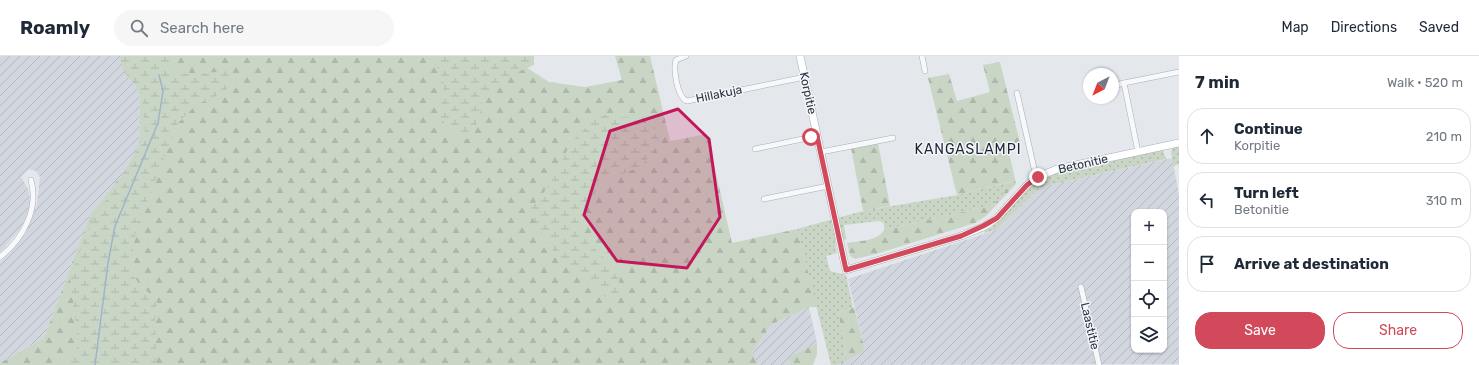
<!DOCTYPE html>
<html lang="en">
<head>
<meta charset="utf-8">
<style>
	:root { --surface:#fff; --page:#f6f6f7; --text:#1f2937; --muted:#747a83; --line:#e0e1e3; --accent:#d1495b }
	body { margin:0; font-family:Rubik,sans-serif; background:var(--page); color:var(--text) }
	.controls { position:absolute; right:12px; bottom:12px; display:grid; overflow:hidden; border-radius:8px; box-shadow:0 1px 3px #0004 }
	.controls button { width:36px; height:36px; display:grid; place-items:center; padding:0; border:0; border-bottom:1px solid var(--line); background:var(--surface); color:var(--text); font:20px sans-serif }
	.compass { position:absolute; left:1083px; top:12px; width:36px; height:36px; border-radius:50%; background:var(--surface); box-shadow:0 1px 3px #0004; rotate:222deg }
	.stop { position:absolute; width:12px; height:12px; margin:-9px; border:3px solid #d1495b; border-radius:50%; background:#fff }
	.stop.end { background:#d1495b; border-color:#fff; box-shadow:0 1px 4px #0008 }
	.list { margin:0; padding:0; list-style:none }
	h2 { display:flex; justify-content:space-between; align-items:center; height:52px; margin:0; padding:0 16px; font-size:17px }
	h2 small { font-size:13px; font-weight:400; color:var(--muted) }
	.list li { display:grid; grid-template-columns:26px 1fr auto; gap:12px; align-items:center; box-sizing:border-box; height:56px; margin:0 8px 8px; padding:0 8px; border:1px solid var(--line); border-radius:16px }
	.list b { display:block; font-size:15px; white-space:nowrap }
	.list p { margin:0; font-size:13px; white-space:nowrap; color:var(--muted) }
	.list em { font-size:13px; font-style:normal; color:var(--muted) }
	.actions { display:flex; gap:8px; padding:12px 16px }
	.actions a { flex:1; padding:9px 0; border:1px solid var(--accent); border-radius:16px; text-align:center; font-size:14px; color:var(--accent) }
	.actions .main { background:var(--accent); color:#fff }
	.icon { flex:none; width:22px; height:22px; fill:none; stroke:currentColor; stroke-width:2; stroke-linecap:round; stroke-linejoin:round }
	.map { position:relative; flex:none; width:1179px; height:309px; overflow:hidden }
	header { display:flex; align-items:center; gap:24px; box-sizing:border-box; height:56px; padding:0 20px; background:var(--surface); border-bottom:1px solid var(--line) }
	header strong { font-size:19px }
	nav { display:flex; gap:22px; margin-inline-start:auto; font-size:14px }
	.search { width:280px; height:36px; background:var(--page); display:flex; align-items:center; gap:10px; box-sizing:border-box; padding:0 14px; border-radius:22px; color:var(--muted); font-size:15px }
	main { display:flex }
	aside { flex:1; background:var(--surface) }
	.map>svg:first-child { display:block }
	.industrial { fill:url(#industrial-furrows); fill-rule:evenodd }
	.grass { fill:url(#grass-dots) }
	.forest { fill:url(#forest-firs) }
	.wetland { fill:url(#wetland-marsh) }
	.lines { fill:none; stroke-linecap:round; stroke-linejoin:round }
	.stream { stroke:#9fb4cc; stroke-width:1.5 }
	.street-casing { stroke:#a9aeb7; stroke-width:6 }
	.secondary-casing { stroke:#a9aeb7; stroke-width:8 }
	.street { stroke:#f7f8fa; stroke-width:5 }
	.secondary { stroke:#fff; stroke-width:7 }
	.route { stroke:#d1495b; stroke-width:5 }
	.marked { fill:#c2185b; fill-opacity:0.2; stroke:#c2185b; stroke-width:3; stroke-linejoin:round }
	.labels { text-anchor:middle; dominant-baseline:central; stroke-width:3; stroke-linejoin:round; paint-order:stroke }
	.street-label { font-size:12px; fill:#2b3445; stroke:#f4f6f9 }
	.quarter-label { font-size:14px; letter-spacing:1px; fill:#1d2536; stroke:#f4f6f9 }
</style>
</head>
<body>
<header>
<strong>Roamly</strong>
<div class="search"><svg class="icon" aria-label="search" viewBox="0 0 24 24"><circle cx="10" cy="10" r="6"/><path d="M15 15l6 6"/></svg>Search here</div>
<nav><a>Map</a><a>Directions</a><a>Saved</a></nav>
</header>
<main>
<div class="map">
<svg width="1179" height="309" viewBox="0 0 1179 309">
	<defs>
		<pattern id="industrial-furrows" width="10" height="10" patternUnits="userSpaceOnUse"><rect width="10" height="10" fill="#d2d6de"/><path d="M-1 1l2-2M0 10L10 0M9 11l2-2" fill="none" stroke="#b4b8c0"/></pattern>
		<pattern id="grass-dots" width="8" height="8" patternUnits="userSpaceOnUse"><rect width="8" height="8" fill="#c9d6c5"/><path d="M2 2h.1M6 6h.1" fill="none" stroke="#adb8ab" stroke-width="1.8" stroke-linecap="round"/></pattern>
		<pattern id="forest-firs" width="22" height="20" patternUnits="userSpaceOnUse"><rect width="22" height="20" fill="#c9d6c5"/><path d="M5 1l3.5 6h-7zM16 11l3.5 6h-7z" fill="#adb8ab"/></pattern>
		<pattern id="wetland-marsh" width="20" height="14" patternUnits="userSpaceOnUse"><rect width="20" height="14" fill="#c9d6c5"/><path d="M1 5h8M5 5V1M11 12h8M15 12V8" fill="none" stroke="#adb8ab"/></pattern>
	</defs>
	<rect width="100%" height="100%" fill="#e4e7ec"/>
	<!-- industrial -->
	<g class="industrial">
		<polygon points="0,0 126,0 140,42 139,97 90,159 44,282 0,307 0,206 9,198 20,184 32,162 37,148 40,121 36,115 29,113 21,121 28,133 31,147 27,160 20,173 0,197"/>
		<path d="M1172,102L1179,139V308L838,309L865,295L848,223L996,174L1041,131ZM1134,156H1164V294H1134Z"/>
		<polygon points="809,251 817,287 789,302 792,309 758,309 752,296 772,268"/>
	</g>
	<!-- grass -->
	<g class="grass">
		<polygon points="1179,90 1179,108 1173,110 1171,95 1173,92"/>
		<polygon points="1163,94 1166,103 1041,131 996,174 984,177 985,174 992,171 1022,138 1037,126 1055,117"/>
		<polygon points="1015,125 993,149 884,174 884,167 879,165 844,169 846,183 835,185 837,197 826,200 830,215 846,219 853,251 838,257 845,288 846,305 837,309 831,309 797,173 863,155 957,139"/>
	</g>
	<!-- forest -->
	<g class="forest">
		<polygon points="126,0 512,0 515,4 549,26 585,31 622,24 615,0 650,0 670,85 707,78 732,187 797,173 817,251 809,251 772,268 752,296 758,309 0,309 0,307 44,282 90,159 139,97 140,42"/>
		<path d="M1000,6L1020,87L1011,91L1009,96L1016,128L986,160L975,167L876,198L855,203L850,200L847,187C858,185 878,185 884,174L993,149L1014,125L957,139L928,22L949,18L957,45L990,36L983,9Z"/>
		<polygon points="878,87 890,150 863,155 851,92"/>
		<polygon points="854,251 865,295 846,305 845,288 838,257"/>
		<polygon points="817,287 817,298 813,309 792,309 788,302"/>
	</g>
	<!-- wetland -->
	<g class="wetland">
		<polygon points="120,0 177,0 169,8 174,17 192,18 229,15 231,19 229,29 224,36 195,50 178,67 136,173 131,207 131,216 140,229 157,244 155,264 156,302 155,309 56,309 76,297 78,284 70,223 91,165 116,130 134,99 145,75 142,37 123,15"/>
		<polygon points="432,0 534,0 534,9 506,21 483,41 479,60 472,81 463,84 449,73 440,62 444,29"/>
		<path d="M599,59L635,62L657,74L659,88L641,111L605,124L585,151L580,166V174L584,182L617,215L620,229L617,242L615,245C603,245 585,217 575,209L563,210L528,155L542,139L557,116L571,86Z"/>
	</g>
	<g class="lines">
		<!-- stream -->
		<polyline class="stream" points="95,309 108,207 115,170 158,67 163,35 159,19"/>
		<defs>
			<g id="street">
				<path d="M686,0L676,4C673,13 677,41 687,45L805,21"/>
				<polyline points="922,0 925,15"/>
				<polyline points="1113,30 1124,27"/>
				<polyline points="1017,37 1034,112 1038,121"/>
				<polyline points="755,93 817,80"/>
				<polyline points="821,96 893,82"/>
				<polyline points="1138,96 1124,27 1179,16"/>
				<polyline points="764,143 828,130"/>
				<path d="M0,201C23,183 39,153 31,124"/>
				<polyline points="1081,231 1099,309"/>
			</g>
			<polyline id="secondary" points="800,0 846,214 961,180 983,171 997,162 1027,129 1038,121 1057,113 1179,87"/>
		</defs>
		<!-- street casing -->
		<use href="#street" class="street-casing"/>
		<!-- secondary casing -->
		<use href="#secondary" class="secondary-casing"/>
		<!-- street -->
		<use href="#street" class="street"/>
		<!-- secondary -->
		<use href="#secondary" class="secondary"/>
	</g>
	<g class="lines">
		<!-- route -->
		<polyline class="route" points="811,81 817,80 846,214 961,180 983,170 997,162 1027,129 1038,121"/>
	</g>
	<!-- marked area -->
	<path class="marked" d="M678,53L709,83L720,161L687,212L617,205L584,159L610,75Z"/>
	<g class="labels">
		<!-- street labels -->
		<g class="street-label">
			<text transform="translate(808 37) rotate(78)">Korpitie</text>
			<text transform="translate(719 38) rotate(-12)">Hillakuja</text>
			<text transform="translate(1083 108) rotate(-13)">Betonitie</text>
			<text transform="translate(1090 270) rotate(77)">Laastitie</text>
		</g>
		<!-- quarter labels -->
		<g class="quarter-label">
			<text x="968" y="93">KANGASLAMPI</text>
		</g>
	</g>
</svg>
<div class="controls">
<button>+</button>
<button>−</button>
<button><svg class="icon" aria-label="locate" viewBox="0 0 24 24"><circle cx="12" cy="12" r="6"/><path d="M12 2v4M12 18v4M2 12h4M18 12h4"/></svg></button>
<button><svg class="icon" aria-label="layers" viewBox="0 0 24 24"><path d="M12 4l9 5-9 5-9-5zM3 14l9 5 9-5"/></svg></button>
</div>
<svg class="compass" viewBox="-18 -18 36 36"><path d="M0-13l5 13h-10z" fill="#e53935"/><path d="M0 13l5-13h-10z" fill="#747a83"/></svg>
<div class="stop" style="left:811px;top:81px"></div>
<div class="stop end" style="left:1038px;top:121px"></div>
</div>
<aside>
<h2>7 min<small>Walk · 520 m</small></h2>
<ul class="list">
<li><svg class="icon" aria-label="ahead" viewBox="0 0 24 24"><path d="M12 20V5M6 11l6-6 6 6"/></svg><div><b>Continue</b><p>Korpitie</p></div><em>210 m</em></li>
<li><svg class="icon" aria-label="left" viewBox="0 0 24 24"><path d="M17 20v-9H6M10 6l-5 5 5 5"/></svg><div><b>Turn left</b><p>Betonitie</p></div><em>310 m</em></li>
<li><svg class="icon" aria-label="arrive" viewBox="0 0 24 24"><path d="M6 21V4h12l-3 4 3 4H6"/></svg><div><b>Arrive at destination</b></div></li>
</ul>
<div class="actions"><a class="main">Save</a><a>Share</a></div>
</aside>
</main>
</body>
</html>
